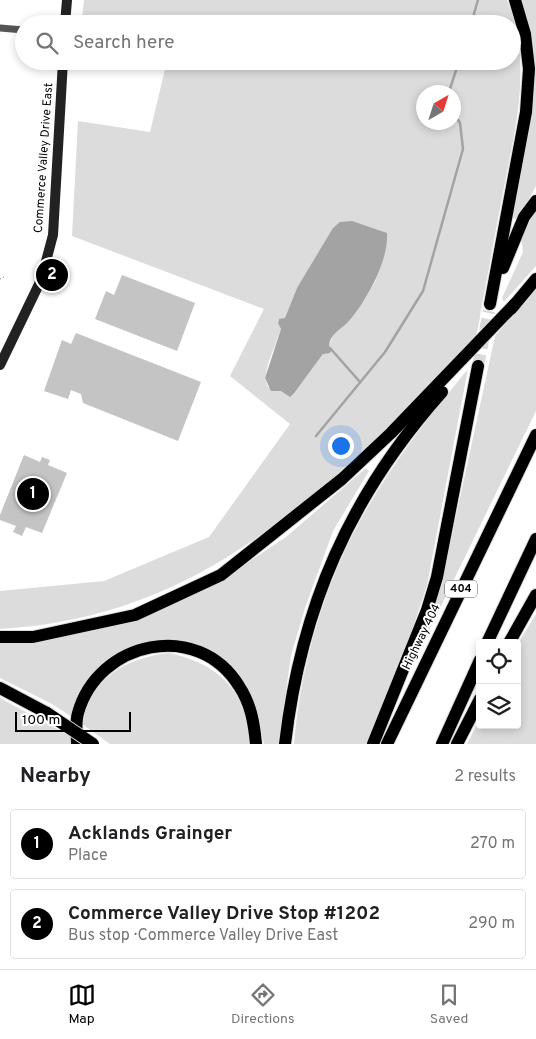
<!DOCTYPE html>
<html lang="en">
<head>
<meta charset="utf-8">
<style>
	:root { --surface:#fff; --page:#f2f2f2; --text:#202124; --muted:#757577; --line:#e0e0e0; --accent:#000 }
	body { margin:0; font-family:Overpass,sans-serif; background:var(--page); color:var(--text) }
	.controls { position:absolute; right:15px; bottom:15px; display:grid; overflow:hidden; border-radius:5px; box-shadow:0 2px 8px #0003 }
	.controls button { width:45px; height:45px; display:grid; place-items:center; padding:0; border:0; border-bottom:1px solid var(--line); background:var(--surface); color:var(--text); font:25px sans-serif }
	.compass { position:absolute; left:416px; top:85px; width:45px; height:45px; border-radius:50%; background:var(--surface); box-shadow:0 2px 8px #0003; rotate:39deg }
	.scale { position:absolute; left:15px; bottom:12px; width:116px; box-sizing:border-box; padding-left:5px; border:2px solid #000; border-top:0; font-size:14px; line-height:18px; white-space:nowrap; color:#000; -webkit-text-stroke:4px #fff; paint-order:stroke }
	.you { position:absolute; left:340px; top:445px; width:18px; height:18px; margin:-12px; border:4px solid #fff; border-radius:50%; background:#1a73e8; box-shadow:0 0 0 8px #1a73e833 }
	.badge { display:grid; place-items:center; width:32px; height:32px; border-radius:50%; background:var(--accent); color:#fff; font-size:16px; font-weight:700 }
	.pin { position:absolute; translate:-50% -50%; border:2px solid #fff; box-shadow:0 1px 5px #0006 }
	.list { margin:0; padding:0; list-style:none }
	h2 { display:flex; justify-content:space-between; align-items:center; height:65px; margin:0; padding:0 20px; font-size:21px }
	h2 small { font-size:16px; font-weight:400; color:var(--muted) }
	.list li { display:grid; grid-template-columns:32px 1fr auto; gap:15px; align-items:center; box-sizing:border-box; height:70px; margin:0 10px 10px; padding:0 10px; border:1px solid var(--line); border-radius:5px }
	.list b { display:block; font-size:19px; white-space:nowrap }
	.list p { margin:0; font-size:16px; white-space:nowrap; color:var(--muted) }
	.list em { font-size:16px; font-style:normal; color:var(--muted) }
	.icon { flex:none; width:28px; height:28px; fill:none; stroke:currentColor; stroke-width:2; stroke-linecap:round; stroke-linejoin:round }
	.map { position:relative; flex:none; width:536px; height:744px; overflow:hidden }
	.search { position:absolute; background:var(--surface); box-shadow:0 2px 8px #0003; left:15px; right:15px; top:15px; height:55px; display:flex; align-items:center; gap:12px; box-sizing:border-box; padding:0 18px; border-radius:28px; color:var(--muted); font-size:19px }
	.sheet { height:225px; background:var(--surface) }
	nav { display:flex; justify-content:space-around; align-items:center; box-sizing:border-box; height:70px; border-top:1px solid var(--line); background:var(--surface); font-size:14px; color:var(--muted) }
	nav a { display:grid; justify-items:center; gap:2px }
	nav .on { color:var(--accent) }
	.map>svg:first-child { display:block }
	.green { fill:#dcdcdc; fill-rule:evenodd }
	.water { fill:#a3a3a3 }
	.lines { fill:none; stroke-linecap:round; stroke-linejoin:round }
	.stream { stroke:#a3a3a3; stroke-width:2.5 }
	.building { fill:#c4c4c4 }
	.highway-tunnel { stroke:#d9d9d9; stroke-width:12; stroke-dasharray:12 6; stroke-linecap:butt }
	.highway-casing { stroke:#dbdbdb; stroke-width:14 }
	.path { stroke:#777; stroke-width:1; stroke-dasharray:1 2.5; stroke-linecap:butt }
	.street { stroke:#555; stroke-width:7 }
	.secondary { stroke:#222; stroke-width:10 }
	.highway { stroke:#000; stroke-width:12 }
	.highway-bridge-casing { stroke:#dbdbdb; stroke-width:14; stroke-linecap:butt }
	.highway-bridge { stroke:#000; stroke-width:12 }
	.labels { text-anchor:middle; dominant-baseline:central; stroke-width:4; stroke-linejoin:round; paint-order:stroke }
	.shield { fill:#fff; stroke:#4c4c4c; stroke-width:1 }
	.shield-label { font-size:11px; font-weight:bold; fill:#000 }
	.street-label { font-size:12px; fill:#000; stroke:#fff }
</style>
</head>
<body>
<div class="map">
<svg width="536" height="744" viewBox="0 0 536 744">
	<rect width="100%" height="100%" fill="#fff"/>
	<!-- green -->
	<g class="green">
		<path d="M84,0H507C531,58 518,117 506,177C498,217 491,258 483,299C480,310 480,329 474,339C469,348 458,355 452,362C432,382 413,403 394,422C276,534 169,619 0,629V591L104,581L209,537L290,424L230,376L264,309L72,236L78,121L150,132L167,61H512V24H104L82,17ZM424,92H454V122H424ZM387,243L375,282L364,301L347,322L333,335L329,346L295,392L268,387L265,378L268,364L281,329L278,322L279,319H285L297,288Z"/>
		<polygon points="520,0 536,0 536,186 518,219 510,217 527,126"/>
		<polygon points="536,207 536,266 504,302 502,298 523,252 521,234"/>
		<polygon points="536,288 536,411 423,643 418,641 440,583 450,544 495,336"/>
		<path d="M468,369L427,585L410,636L366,744H294C301,662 326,578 368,507C396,458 432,413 468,369Z"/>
		<path d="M366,468L369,471L333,531L305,608L291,656L278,744H264C258,715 252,690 233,668C224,657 210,651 197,647C139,625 88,660 72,717L52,704L0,678V644L38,642L128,620L244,565L286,537Z"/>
		<polygon points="536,614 536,744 467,744 480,718 480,725 517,725 517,645"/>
		<path d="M169,653C220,664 246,691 250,744H110L82,724C90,678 126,658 169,653Z"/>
		<polygon points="0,698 70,736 71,744 0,744"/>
	</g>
	<!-- water -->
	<path class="water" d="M352,221L387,233C389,260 366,303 347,323C340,330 330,334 329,346L332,349L330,353L323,354L295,392L290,397L281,391H271L265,378L281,329L278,323L279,319L285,318L297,288L333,228L340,222Z"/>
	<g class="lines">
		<!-- stream -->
		<g class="stream">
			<polyline points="471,24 478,0"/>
			<polyline points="449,92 459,61"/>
			<polyline points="330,348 360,382"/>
			<polyline points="316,436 385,352 423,291 463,149 460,123 454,114"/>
		</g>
	</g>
	<!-- building -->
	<g class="building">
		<polygon points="122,275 195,303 177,351 95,319 106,291 114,295"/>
		<polygon points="76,333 201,382 178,441 83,403 81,394 71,390 68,399 44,391 62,340 71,344"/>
		<polygon points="24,455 40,462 42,457 50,460 48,465 67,473 42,533 26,527 22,536 13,532 16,526 0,520 0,515"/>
	</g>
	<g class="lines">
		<!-- highway-tunnel -->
		<polyline class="highway-tunnel" points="478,366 489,311"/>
		<defs>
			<g id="highway">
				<polyline points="503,268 524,217 536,201"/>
				<polyline points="490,304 526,112 529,69 525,34 515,0"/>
				<polyline points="511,309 536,279"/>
				<polyline points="0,637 33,637 135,615 221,575 342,479 391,433 515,304"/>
				<polyline points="487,643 536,539"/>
				<polyline points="509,643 536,595"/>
				<polyline points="0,688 47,713"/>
				<path d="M77,744C77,735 75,723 78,713C98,641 198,619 239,686C251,704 254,723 256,744"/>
				<path d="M285,744C301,607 350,495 442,392"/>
				<polyline points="373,744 427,610 437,577 478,366"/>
				<polyline points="387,744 536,435"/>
				<polyline points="442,744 480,660"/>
				<polyline points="457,744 480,699"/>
			</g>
		</defs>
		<!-- highway casing -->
		<use href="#highway" class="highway-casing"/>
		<!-- path -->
		<polyline class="path" points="0,279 4,277"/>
		<!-- street -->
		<polyline class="street" points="0,28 24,30"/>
		<!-- secondary -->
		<g class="secondary">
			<polyline points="65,24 67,0"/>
			<polyline points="0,365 41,280 53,235 63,61"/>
		</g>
		<!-- highway -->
		<use href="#highway" class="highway"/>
		<defs>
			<polyline id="highway-bridge" points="47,713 93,744"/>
		</defs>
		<!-- highway-bridge casing -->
		<use href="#highway-bridge" class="highway-bridge-casing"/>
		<!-- highway-bridge -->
		<use href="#highway-bridge" class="highway-bridge"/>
	</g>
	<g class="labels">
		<!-- shield labels -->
		<rect class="shield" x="445" y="580.5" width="32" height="17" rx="4"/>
		<g class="shield-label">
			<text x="461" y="589">404</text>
		</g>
		<!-- street labels -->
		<g class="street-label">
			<text transform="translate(44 158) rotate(-86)">Commerce Valley Drive East</text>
			<text transform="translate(422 637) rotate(-64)">Highway 404</text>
		</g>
	</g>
</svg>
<div class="controls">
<button><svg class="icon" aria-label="locate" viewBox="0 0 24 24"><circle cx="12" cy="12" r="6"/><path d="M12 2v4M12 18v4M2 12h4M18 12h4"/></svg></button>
<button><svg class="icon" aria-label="layers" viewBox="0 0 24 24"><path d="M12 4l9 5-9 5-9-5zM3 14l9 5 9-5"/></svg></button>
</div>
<svg class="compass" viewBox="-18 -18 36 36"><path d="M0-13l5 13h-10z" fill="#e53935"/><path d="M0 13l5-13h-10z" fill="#757577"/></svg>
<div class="scale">100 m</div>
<div class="you"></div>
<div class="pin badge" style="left:33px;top:494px">1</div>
<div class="pin badge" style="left:52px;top:275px">2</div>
<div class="search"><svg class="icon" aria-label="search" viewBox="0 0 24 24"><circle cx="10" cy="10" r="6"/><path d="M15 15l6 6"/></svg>Search here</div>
</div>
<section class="sheet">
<h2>Nearby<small>2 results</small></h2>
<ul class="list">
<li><span class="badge">1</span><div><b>Acklands Grainger</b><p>Place</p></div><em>270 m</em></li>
<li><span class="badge">2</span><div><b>Commerce Valley Drive Stop #1202</b><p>Bus stop · Commerce Valley Drive East</p></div><em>290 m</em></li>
</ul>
</section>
<nav>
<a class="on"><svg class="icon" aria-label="map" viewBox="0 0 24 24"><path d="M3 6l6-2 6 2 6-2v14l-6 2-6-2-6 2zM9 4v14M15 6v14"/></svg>Map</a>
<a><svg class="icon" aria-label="directions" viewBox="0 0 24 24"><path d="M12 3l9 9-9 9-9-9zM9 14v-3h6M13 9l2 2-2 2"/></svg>Directions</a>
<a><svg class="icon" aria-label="saved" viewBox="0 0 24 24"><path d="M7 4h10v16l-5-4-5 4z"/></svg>Saved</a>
</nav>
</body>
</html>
